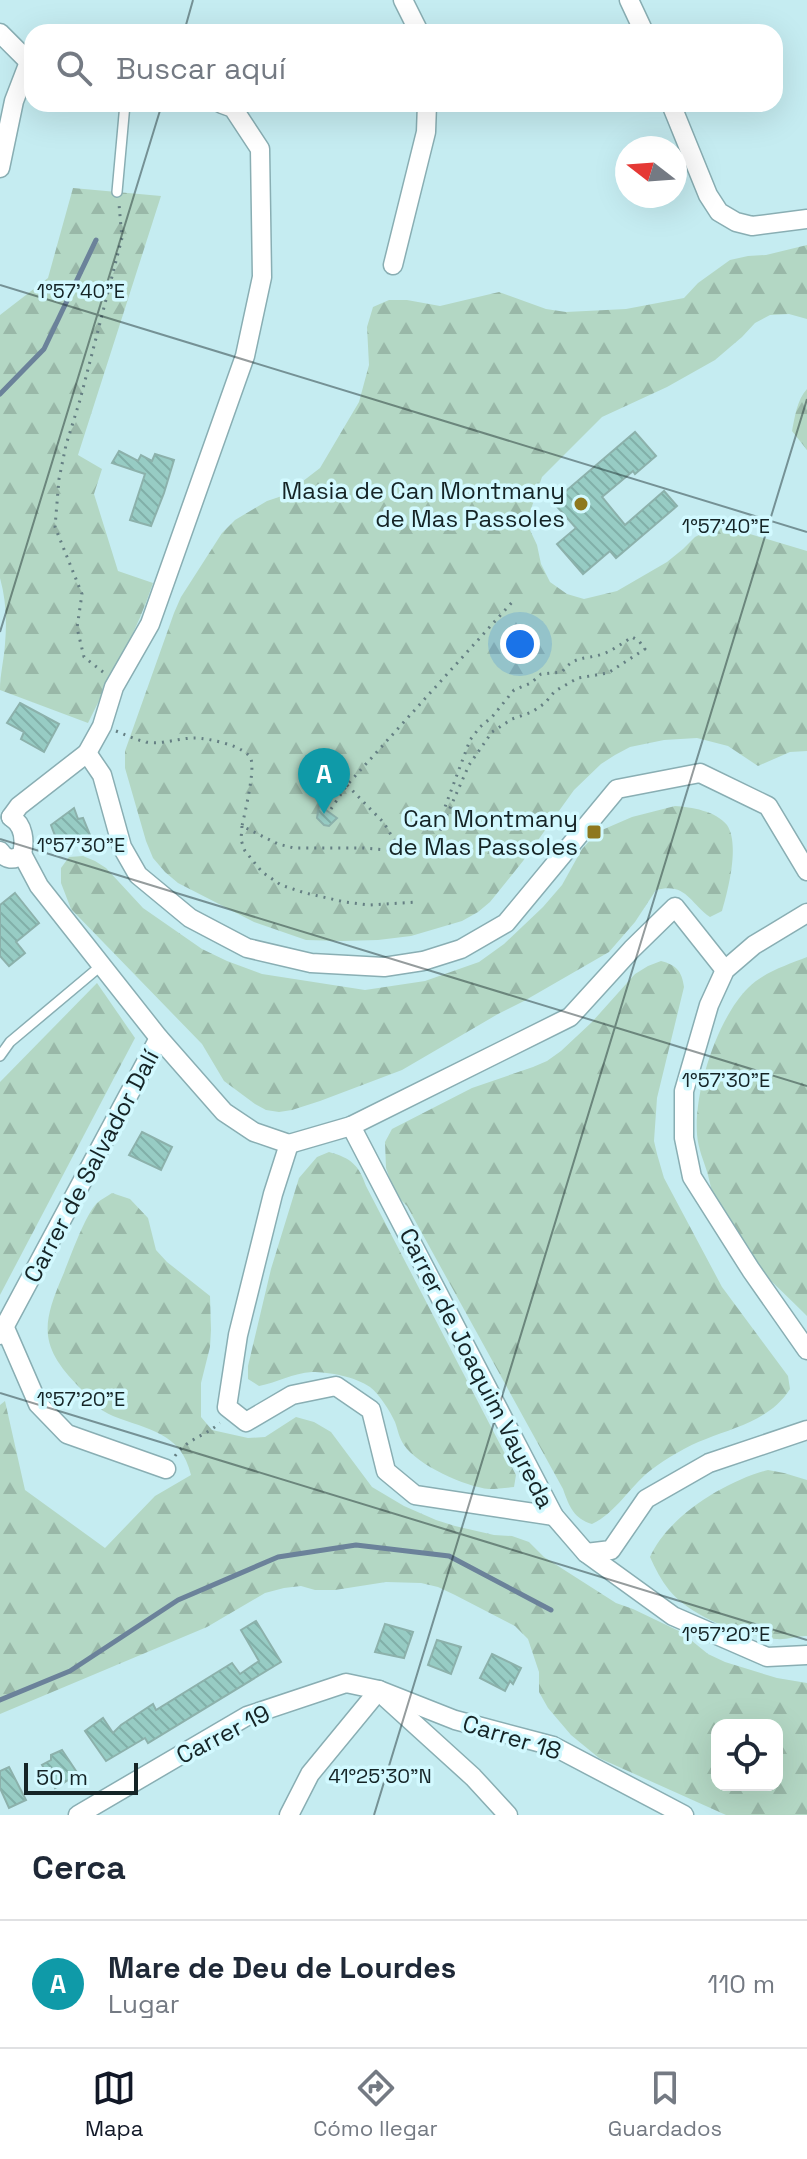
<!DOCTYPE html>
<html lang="es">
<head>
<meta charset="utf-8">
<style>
	:root { --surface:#fff; --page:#f6f6f7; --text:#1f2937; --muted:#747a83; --line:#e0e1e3; --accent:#111827 }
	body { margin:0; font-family:"Space Grotesk",sans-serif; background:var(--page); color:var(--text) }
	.controls { position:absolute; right:24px; bottom:24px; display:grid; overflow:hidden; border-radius:16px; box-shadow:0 8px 32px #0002 }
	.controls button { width:72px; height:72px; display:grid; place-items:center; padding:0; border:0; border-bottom:2px solid var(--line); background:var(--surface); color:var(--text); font:40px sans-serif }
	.compass { position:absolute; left:615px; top:136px; width:72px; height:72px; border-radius:50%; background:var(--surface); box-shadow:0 8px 32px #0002; rotate:287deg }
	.scale { position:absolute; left:24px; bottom:20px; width:114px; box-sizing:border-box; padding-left:8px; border:4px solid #152426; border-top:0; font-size:22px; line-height:28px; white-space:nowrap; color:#152426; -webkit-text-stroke:6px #d2f9ff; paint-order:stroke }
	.you { position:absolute; left:520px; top:644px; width:28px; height:28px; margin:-20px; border:6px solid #fff; border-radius:50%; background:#1a73e8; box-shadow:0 0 0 12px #1a73e833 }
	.badge { display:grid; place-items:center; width:52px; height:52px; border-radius:50%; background:var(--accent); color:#fff; font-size:26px; font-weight:700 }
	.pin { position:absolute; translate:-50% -66px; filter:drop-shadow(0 2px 4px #0008) }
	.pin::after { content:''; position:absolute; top:42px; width:28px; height:24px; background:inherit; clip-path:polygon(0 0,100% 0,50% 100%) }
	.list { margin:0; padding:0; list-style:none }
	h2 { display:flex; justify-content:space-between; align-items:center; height:104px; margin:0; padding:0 32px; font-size:34px }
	h2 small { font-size:26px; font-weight:400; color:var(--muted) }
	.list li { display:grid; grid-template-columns:52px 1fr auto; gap:24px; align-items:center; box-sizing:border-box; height:128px; padding:0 32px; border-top:2px solid var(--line) }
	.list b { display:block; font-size:30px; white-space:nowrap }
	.list p { margin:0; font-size:26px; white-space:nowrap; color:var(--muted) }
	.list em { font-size:26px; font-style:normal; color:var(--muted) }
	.icon { flex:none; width:44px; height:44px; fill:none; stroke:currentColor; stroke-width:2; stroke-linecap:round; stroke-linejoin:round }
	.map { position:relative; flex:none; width:807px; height:1815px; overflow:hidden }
	.search { position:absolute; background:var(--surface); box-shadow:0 8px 32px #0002; left:24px; right:24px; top:24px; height:88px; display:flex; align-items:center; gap:20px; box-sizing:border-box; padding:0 28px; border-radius:24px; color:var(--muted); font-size:30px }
	.sheet { height:232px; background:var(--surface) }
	nav { display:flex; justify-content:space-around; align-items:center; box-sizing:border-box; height:112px; border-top:2px solid var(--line); background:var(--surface); font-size:22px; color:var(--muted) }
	nav a { display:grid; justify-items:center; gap:4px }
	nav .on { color:var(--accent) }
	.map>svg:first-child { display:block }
	.forest { fill:url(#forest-firs); fill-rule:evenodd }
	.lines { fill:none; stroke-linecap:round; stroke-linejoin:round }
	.stream { stroke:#6b829a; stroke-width:5 }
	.building { fill:url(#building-back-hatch); stroke:#8cb1ab; stroke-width:2 }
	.service-casing { stroke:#89aeb3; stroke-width:12 }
	.minor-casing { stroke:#89aeb3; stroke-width:21 }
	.path { stroke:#657f83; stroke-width:3; stroke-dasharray:2 6; stroke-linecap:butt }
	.service { stroke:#fff; stroke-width:9 }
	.minor { stroke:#fff; stroke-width:18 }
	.ticks { fill:none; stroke:#152426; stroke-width:2; stroke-opacity:0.45 }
	.poi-dot { fill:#8e781e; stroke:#d2f9ff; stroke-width:3 }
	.labels { text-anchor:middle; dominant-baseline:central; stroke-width:7; stroke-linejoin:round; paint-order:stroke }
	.poi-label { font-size:24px; fill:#152426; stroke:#d2f9ff; text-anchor:end }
	.street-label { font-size:24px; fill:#152426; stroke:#d2f9ff }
	.ticks-label { font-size:20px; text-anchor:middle; fill:#152426; stroke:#d2f9ff; stroke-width:7; stroke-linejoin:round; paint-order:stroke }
</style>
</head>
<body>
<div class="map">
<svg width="807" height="1815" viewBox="0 0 807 1815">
	<defs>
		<pattern id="forest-firs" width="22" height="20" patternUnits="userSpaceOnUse" patternTransform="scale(2)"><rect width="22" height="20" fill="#b3d7c4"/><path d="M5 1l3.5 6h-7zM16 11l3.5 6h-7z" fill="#99b8a8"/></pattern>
		<pattern id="building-back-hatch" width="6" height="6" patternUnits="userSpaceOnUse" patternTransform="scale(2)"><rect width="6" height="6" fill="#97ccc4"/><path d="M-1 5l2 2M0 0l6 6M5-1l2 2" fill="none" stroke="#81afa8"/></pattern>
	</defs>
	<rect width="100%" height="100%" fill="#c5ecf1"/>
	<!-- forest -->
	<g class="forest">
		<path d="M73,188L161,196L78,455L102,469L94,494L118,571L153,583C137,632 111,676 88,723L0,690C0,674 4,660 5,644C7,622 6,599 0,578V315L48,278Z"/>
		<polygon points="807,245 807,319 789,314 770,315 755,323 742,337 715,360 667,387 602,417 542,477 530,512 530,530 537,545 541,564 550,582 567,594 584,599 617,591 667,562 683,549 695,537 711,529 730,528 807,551 807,751 790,752 758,766 728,746 697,738 664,740 630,747 615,755 601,764 574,790 523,861 490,902 478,912 462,921 411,936 378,940 342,941 306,940 254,922 178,883 165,872 153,858 146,841 125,768 125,751 174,613 181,597 222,533 235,520 267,501 285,495 320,468 359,402 369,365 367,327 373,307 389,300 407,300 440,306 499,292 546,309 566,312 626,309 684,298 698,283 730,260 748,256 766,255"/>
		<path d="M807,389V450L792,431C795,416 797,400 807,389Z"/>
		<path d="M675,806C691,807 716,811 727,825C740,844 728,891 722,911L710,917C689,902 686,882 656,890L635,922L609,952L524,1001L498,1014L402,1070L320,1101L292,1110L279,1112L266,1110L255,1104L224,1081L202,1044L71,909L61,883V868L69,857L83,856L95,861L106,868L143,908L202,949L227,961L262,974L365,990L425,981L479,962L504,944L543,907L562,885L582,849L592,838L602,830L632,817Z"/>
		<path d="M807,957V1316C790,1299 772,1282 755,1265C748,1258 739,1251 733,1243C722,1229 712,1193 708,1175C704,1161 698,1149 697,1134C694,1091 717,1019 748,988C764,972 787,965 807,957Z"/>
		<path d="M661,961C676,965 682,971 684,987L657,1098L654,1141L657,1154L664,1178L722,1287L788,1376L790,1389C771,1419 737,1427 706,1439C687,1446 667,1458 651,1470C630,1486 616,1513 592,1524C574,1519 569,1506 563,1489L407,1206L395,1194L386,1168L385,1142L392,1129L472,1088L533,1067L547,1061L561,1051L592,1022L635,974L648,966Z"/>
		<polygon points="97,983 135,1038 0,1295 0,1082"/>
		<path d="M329,1152C351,1158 359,1165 366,1186L516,1475L514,1487C506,1488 497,1489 489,1489C466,1487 417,1465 404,1445C399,1438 398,1430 395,1422C390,1411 380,1395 370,1387C356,1377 329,1372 312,1372C293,1373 276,1383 259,1386L248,1379V1366L271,1269L299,1178L317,1157Z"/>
		<path d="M112,1193L130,1199L148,1218L156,1250L167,1262L210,1296L211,1330L210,1347L201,1383V1417L212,1430L248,1438L265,1437L296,1417L314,1422L331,1432L372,1487L404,1506L436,1520L455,1526L494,1535L512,1536L529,1542L544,1557L616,1603L633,1609L681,1632L708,1654L725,1662L777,1678L807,1683V1815H726L599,1758L571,1735L548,1708L539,1692V1672L528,1639L515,1626L455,1595L438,1587L421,1583L386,1582L335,1590H315L301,1586L284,1588L265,1593L207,1627L0,1714V1405L5,1401L25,1490L105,1548L155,1496L191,1475C181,1432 148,1430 113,1416C100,1411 91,1400 81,1389C39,1347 41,1326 63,1275C70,1258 85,1215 97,1203C101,1199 108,1196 112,1193ZM717,1725H777V1785H717Z"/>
		<path d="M768,1470L784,1473L807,1480V1636C797,1636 786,1640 776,1639C743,1637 690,1616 669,1590C661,1580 655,1568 650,1557C668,1516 726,1481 768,1470Z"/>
	</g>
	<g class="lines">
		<!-- stream -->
		<g class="stream">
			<polyline points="0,394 44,349 96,240"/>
			<polyline points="0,1700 70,1671 178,1600 278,1557 356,1545 449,1556 551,1610"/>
		</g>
	</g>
	<!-- building -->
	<g class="building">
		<polygon points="635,432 656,456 635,474 633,471 602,497 625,525 664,491 677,506 616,558 610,551 583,574 557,544 576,528 553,502"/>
		<polygon points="119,451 138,461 141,455 152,461 155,454 174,460 164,493 151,526 130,520 145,474 112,463"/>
		<polygon points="20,703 59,724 44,752 21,739 24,732 7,723"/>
		<polygon points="319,805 337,818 329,826 324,825 317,818"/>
		<polygon points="74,808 78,819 83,818 90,835 59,846 51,825"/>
		<polygon points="15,893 39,923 16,942 25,953 9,966 0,956 0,905"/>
		<polygon points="142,1132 172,1147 161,1170 129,1155"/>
		<polygon points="256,1621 281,1662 148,1743 145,1738 106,1761 85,1731 103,1718 113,1733 121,1725 153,1704 156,1710 232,1663 240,1674 259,1661 241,1630"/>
		<polygon points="385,1624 413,1632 404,1658 375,1652"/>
		<polygon points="437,1640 461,1647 451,1674 428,1665"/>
		<polygon points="492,1654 521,1668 513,1684 510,1681 505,1691 480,1678"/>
		<polygon points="62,1750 78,1774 55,1788 42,1765 51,1760 51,1755"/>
		<polygon points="9,1767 26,1800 9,1808 0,1788 0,1771"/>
	</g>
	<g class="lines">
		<defs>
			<g id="service">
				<polyline points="117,192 125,104"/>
				<polyline points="0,1056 10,1042 103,964"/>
			</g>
			<g id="minor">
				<polyline points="403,0 419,32"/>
				<polyline points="629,0 644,32"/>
				<polyline points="0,33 32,65"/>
				<polyline points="671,104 708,195 719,212 736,222 752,226 807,219"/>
				<polyline points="0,168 14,101 29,62"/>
				<polyline points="393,265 426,132 427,104"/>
				<polyline points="87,753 102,775 122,847 138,875 190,918 247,948 311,963 384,967 423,961 461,949 506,923 617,789 700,773 768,806 807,871"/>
				<polyline points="11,817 19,806 87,753 102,726 114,687 150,624 245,356 262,277 260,149 233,108 222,104"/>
				<path d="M0,851C6,860 14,861 22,854C25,841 24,825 11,817"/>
				<polyline points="22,854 39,886 159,1038 224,1112 254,1132 289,1144"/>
				<polyline points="807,913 754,945 725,970 709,1005 684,1091 684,1138 692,1177 751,1270 807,1350"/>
				<polyline points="351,1126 554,1516 586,1553 673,1616 767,1657 807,1655"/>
				<polyline points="289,1144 273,1194 238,1335 227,1407 246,1422 292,1395 336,1386 371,1410 386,1471 415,1495 554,1516"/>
				<polyline points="289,1144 351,1126 570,1017 632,949 675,907 725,970"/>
				<polyline points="5,1328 38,1404 67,1434 166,1469"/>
				<polyline points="0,1335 159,1038"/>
				<polyline points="586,1553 611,1550 646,1499 709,1463 807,1430"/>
				<polyline points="386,1698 473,1777 508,1815"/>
				<polyline points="78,1815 247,1716 346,1683 379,1690 455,1720 553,1746 684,1815"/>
				<polyline points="289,1815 310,1774 379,1690"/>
			</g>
		</defs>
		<!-- service casing -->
		<use href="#service" class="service-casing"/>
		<!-- minor casing -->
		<use href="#minor" class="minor-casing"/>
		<!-- path -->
		<g class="path">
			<polyline points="103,672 84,657 77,628 82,594 55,527 59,479 66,445 80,400 122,238 119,204"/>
			<path d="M116,731C126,735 136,740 146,742C162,745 178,738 195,738C208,738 246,746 251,759C255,771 245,812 242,826L278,844L294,848H363L412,852L429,847L435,842L469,765L492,732L512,719L532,712L545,703L555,691L578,678L608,673L645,649L639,641L632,637C623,643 613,650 603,654C584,660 575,655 562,672L541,674L531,683L514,690L492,717L480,727L470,740L442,815V825"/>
			<polyline points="347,785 384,823 400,850"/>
			<polyline points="331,809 347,785 515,599"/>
			<polyline points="242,826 241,840 245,851 262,872 281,885 305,893 345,902 369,905 418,902"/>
			<path d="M175,1456C187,1439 205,1436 220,1423"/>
		</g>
		<!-- service -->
		<use href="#service" class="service"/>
		<!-- minor -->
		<use href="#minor" class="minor"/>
	</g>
	<!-- ticks -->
	<path class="ticks" d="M184,32L193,0M0,285L807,532M0,632L162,104M0,839L807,1086M0,1393L807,1640M374,1815L807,399"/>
	<!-- markers -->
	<g class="poi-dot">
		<circle cx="581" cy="504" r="8"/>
		<rect x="586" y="824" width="16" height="16" rx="4"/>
	</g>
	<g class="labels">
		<!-- poi labels -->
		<g class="poi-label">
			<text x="565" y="490">Masia de Can Montmany<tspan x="565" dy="28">de Mas Passoles</tspan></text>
			<text x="578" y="818">Can Montmany<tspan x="578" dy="28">de Mas Passoles</tspan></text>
		</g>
		<!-- street labels -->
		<g class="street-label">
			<text transform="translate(91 1166) rotate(-62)">Carrer de Salvador Dalí</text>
			<text transform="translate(477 1368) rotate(63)">Carrer de Joaquim Vayreda</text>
			<text transform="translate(223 1734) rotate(-27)">Carrer 19</text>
			<text transform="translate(512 1737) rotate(17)">Carrer 18</text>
		</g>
	</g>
	<g class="ticks-label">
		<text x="81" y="298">1°57'40"E</text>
		<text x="726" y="533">1°57'40"E</text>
		<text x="81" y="852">1°57'30"E</text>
		<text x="726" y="1087">1°57'30"E</text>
		<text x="81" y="1406">1°57'20"E</text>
		<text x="726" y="1641">1°57'20"E</text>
		<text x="380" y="1783">41°25'30"N</text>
	</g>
</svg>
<div class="controls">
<button><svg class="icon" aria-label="locate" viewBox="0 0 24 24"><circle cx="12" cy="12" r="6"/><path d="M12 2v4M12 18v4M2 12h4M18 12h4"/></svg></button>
</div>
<svg class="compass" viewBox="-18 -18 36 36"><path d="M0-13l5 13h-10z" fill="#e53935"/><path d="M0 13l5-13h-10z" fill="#747a83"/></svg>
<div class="scale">50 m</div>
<div class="you"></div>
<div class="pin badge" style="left:324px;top:814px;background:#0f9aa8">A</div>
<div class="search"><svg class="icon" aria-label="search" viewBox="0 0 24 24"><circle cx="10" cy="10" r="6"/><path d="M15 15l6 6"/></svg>Buscar aquí</div>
</div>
<section class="sheet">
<h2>Cerca<small></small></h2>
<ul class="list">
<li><span class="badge" style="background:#0f9aa8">A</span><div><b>Mare de Deu de Lourdes</b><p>Lugar</p></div><em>110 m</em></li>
</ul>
</section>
<nav>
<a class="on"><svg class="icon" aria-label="map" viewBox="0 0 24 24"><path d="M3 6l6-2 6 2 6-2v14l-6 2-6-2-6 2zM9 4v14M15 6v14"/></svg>Mapa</a>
<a><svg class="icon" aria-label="directions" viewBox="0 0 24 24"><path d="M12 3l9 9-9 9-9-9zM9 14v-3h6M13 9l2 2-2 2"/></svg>Cómo llegar</a>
<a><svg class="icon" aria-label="saved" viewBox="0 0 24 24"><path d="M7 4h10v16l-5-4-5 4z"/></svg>Guardados</a>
</nav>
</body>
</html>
